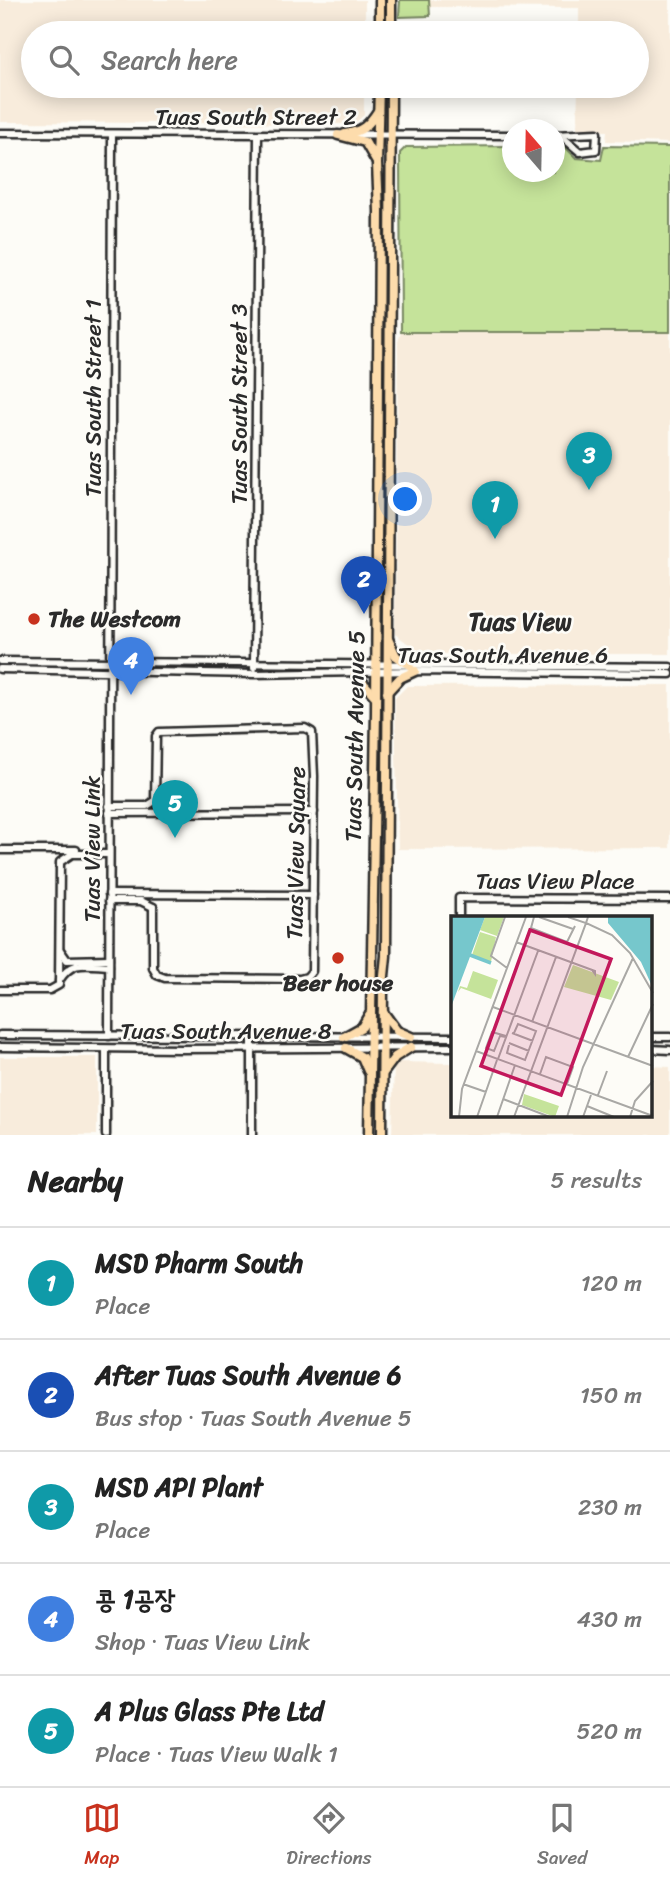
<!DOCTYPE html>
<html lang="en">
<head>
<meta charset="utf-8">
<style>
	:root { --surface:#fff; --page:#f2f2f2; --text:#222; --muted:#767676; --line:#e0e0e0; --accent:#c8321e }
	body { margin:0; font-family:Sriracha,"Poor Story",sans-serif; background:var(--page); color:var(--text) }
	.compass { position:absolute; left:502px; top:119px; width:63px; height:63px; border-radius:50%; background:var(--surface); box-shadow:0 4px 18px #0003; rotate:340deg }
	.you { position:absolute; left:406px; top:500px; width:24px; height:24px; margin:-18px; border:5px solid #fff; border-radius:50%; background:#1a73e8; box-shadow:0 0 0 10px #1a73e833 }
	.badge { display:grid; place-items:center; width:46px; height:46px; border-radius:50%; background:var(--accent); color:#fff; font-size:23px; font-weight:700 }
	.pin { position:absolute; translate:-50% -58px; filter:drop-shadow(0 2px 4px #0008) }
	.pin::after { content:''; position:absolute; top:37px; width:24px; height:21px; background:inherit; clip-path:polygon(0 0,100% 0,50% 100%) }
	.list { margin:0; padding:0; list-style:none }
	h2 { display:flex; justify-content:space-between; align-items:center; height:91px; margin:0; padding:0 28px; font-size:30px }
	h2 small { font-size:23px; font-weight:400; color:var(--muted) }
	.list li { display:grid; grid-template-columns:46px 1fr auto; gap:21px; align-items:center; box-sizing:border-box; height:112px; padding:0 28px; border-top:2px solid var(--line) }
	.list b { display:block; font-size:26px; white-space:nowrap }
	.list p { margin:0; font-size:23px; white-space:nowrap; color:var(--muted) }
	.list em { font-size:23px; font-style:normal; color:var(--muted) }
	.icon { flex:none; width:38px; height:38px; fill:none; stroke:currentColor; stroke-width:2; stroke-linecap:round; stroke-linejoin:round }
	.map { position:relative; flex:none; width:670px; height:1135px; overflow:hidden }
	.search { position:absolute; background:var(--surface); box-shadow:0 4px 18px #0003; left:21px; right:21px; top:21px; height:77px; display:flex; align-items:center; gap:18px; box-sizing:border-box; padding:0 24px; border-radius:38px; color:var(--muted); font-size:26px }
	.sheet { height:651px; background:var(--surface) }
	nav { display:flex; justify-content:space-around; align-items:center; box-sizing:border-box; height:98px; border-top:2px solid var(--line); background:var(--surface); font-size:19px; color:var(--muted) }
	nav a { display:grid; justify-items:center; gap:4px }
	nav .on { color:var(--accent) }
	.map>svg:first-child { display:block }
	.built { fill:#f8ecdc }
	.green { fill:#c5e39a; stroke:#788762; stroke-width:2 }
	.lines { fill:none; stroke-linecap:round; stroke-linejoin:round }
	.minor-casing { stroke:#2b2b2b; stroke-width:11 }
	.major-casing { stroke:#2b2b2b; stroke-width:13 }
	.minor { stroke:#fdfcf7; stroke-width:6 }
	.major { stroke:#fddcac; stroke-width:8 }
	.poi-dot { fill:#c8321e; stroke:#fdfcf7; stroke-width:2.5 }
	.labels { text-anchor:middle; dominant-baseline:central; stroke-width:5; stroke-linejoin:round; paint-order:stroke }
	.street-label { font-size:23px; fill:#2b2b2b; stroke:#fdfcf7 }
	.poi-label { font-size:23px; font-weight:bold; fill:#2b2b2b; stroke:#fdfcf7; text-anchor:start }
	.neighbourhood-label { font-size:24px; font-weight:bold; fill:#2b2b2b; stroke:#fdfcf7 }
	.inset-river { fill:none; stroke:#76c7cc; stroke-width:3.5 }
	.inset-road { fill:none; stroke:#a9a8a5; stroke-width:2 }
	.view { fill:#c2185b; fill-opacity:0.15; stroke:#c2185b; stroke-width:3.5 }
	.inset-edge { fill:none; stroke:#2b2b2b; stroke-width:3.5 }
</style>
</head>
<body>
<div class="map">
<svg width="670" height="1135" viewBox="0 0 670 1135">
	<rect width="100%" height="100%" fill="#fdfcf7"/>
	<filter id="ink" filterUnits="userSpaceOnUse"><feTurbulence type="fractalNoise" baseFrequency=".0143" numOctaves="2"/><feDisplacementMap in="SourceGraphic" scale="14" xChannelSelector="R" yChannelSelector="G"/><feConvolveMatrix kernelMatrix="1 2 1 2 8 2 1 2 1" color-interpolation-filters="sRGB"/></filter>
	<g filter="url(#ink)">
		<!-- built -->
		<g class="built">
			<polygon points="0,0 365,0 365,33 33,33 33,86 364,86 364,115 354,124 0,122"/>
			<polygon points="429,0 670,0 670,143 606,141 607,131 577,130 578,86 637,86 637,33 579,33 579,8 430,7"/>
			<polygon points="401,332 670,332 670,654 422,654 395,634 398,342"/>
			<polygon points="670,685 670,848 398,849 395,698 407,686"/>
			<rect x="0" y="1057" width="97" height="78"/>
			<polygon points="394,1062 453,1063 453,1116 651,1116 651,1066 670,1067 670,1135 392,1135"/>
		</g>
		<!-- green -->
		<g class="green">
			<polygon points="400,0 429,0 430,16 399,17"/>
			<polygon points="555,145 563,145 576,158 601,160 604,146 670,147 670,332 401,332 400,153 406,147 512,146 512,172 554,172"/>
		</g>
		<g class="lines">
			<defs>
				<g id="minor">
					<polyline points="0,133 512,135"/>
					<polyline points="554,135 597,133 596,150 580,152 560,135"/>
					<polyline points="0,661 670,667"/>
					<polyline points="254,668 258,135"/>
					<polyline points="0,669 254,674 415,671 670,674"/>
					<polyline points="109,806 147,806 155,801"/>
					<polyline points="109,813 314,812"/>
					<polyline points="0,850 76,850"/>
					<polyline points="109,894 313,895"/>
					<polyline points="109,901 141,901 153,907"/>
					<polyline points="153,907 153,968 157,975 165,978 300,979 307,977 312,971 314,776 312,732 305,728 159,732 156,736 155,801"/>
					<polyline points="459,918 459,898 670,899"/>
					<polyline points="60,950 67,960 109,959"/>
					<path d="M59,981C72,959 87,965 109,966"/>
					<polyline points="0,990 50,990 59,985 60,862 72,854 109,854"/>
					<polyline points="0,1035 453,1037"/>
					<polyline points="109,1036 112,134"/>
					<polyline points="651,1037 670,1037"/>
					<polyline points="0,1047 181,1049 453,1047"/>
					<polyline points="106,1049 106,1135"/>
					<polyline points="651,1049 670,1050"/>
					<polyline points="252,1135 252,1037"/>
				</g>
				<g id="major">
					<polyline points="380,33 380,0"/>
					<polyline points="391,33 391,0"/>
					<path d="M345,134C362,132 369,125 378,111"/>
					<polyline points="338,135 365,142 376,161"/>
					<polyline points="388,639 396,656 410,665"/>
					<polyline points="355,674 376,697"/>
					<polyline points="387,692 400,678 415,671"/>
					<polyline points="383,1012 397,1031 411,1037"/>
					<polyline points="344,1037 362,1027 369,1015"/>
					<polyline points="346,1048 362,1057 368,1071"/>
					<polyline points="383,1073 395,1057 411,1047"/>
					<polyline points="369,1135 376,712 379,211 377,164 379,86"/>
					<polyline points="382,1135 383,986 386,956 391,86"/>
				</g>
			</defs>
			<!-- minor casing -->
			<use href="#minor" class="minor-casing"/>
			<!-- major casing -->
			<use href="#major" class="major-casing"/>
			<!-- minor -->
			<use href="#minor" class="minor"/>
			<!-- major -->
			<use href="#major" class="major"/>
		</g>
	</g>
	<!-- markers -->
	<g class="poi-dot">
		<circle cx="34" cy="619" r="7"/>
		<circle cx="338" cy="958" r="7"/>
	</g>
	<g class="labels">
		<!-- street labels -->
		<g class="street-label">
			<text x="256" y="117">Tuas South Street 2</text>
			<text transform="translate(93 398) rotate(-90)">Tuas South Street 1</text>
			<text transform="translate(239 404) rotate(-90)">Tuas South Street 3</text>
			<text x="503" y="655">Tuas South Avenue 6</text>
			<text transform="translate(355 736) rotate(-89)">Tuas South Avenue 5</text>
			<text transform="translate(92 849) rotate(-90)">Tuas View Link</text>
			<text transform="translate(296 853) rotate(-89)">Tuas View Square</text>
			<text x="555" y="881">Tuas View Place</text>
			<text x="226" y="1031">Tuas South Avenue 8</text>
		</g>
		<!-- poi labels -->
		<g class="poi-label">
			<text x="48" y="619">The Westcom</text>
			<text x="338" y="983" text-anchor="middle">Beer house</text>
		</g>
		<!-- neighbourhood labels -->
		<g class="neighbourhood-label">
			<text x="520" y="622">Tuas View</text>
		</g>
	</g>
	<!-- overview -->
	<g transform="translate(451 916)">
		<rect width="201" height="201" fill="#fdfcf7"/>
		<path d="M34,1H53L46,20L29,14ZM29,16L45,21L40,46L21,39ZM122,49L168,66L160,84L113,71ZM22,55L47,64L40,83L10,72L7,76L9,70L16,72ZM73,178L108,190L104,201L71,189Z" fill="#c5e39a"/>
		<path d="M0,1H34L0,91ZM157,1H201V70L190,46L157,7Z" fill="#76c7cc"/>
		<path class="inset-river" d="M19,39L40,47"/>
		<path class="inset-road" d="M54,1L40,40L56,52M83,1L80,12L116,26L124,10M88,1L122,13M137,1L135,7L161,19L179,37L202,77M65,26L144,55V58L141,54M42,91L202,150M81,106L105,41M61,117L82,125M55,121L49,120L43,135L35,132L41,116L55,120M58,127L78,135M58,129L56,137L74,144L85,115L67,108L63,117M25,135L202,200M177,141L202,88M47,143L87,35M89,158L95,141L122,151L116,168M12,168L35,176M147,179L156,155M52,183L99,201M136,190L163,201M8,201L11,173L75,1M26,201L46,144M46,201L64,149M63,201L135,7L117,1M116,201L132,151L182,42M132,201L140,179M179,201L184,185L202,165"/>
		<path class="view" d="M79,14L160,43L110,179L30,150Z"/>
		<rect width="201" height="201" class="inset-edge"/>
	</g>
</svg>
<svg class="compass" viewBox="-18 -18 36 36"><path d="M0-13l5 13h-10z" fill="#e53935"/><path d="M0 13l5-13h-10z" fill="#767676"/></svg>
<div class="you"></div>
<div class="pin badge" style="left:495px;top:539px;background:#0f9aa8">1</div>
<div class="pin badge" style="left:364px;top:614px;background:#1a4fb4">2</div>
<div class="pin badge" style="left:589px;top:490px;background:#0f9aa8">3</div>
<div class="pin badge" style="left:131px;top:695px;background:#3f7fe0">4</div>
<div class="pin badge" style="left:175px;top:838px;background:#0f9aa8">5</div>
<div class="search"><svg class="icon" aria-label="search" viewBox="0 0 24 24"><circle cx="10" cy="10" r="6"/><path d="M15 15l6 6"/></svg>Search here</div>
</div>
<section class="sheet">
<h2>Nearby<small>5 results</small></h2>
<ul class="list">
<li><span class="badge" style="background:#0f9aa8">1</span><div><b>MSD Pharm South</b><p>Place</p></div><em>120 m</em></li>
<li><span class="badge" style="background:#1a4fb4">2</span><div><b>After Tuas South Avenue 6</b><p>Bus stop · Tuas South Avenue 5</p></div><em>150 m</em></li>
<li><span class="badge" style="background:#0f9aa8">3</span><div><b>MSD API Plant</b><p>Place</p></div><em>230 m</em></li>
<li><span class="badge" style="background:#3f7fe0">4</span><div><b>콩 1공장</b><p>Shop · Tuas View Link</p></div><em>430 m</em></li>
<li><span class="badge" style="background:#0f9aa8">5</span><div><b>A Plus Glass Pte Ltd</b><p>Place · Tuas View Walk 1</p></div><em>520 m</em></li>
</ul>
</section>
<nav>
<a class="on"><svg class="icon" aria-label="map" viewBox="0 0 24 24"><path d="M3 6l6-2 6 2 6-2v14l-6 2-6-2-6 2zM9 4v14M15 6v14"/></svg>Map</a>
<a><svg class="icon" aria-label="directions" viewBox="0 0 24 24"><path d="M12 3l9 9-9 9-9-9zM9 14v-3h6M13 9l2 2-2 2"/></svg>Directions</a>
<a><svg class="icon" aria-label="saved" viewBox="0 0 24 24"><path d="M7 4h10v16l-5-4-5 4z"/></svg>Saved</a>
</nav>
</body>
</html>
